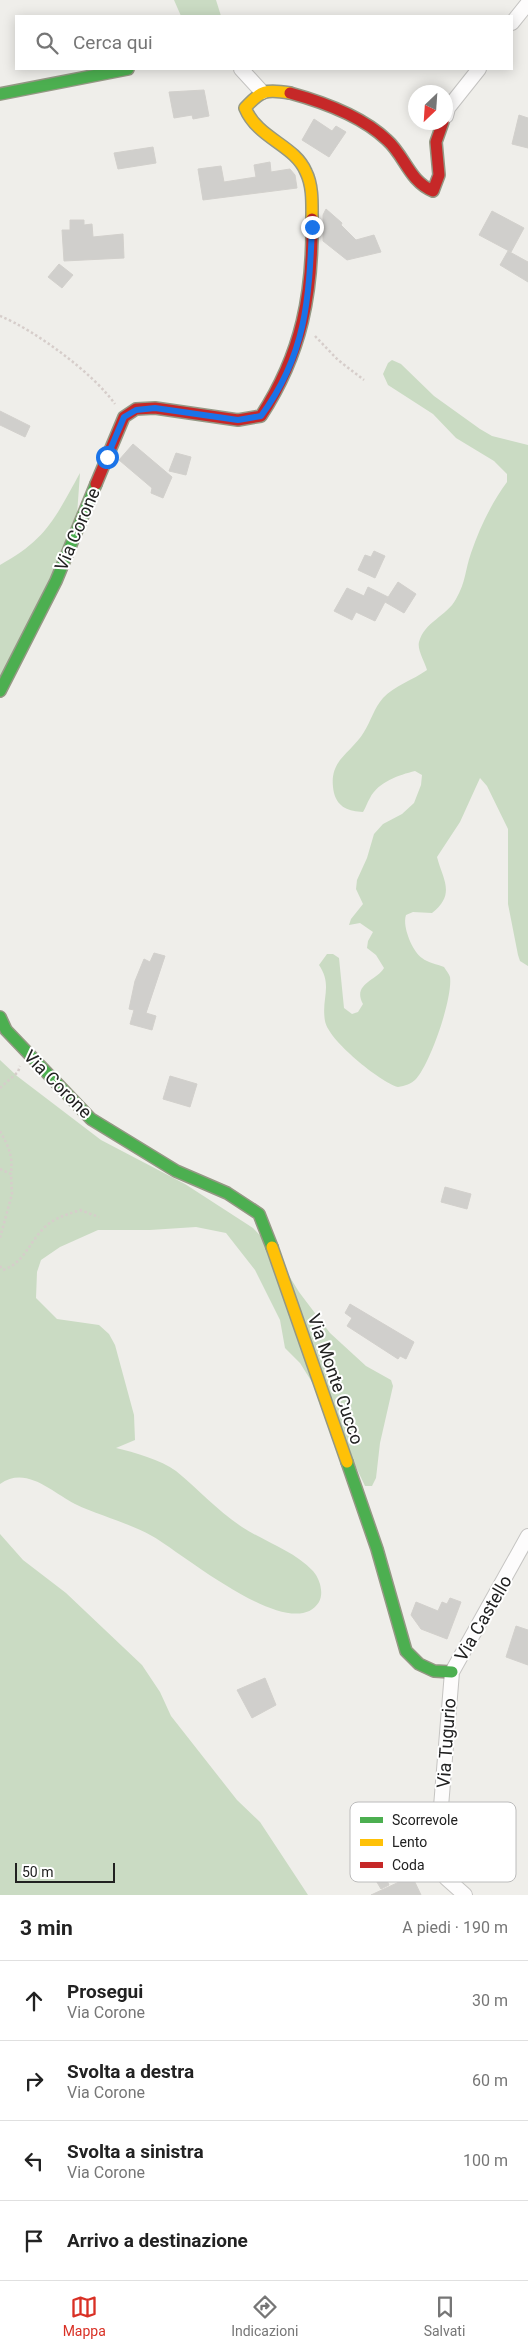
<!DOCTYPE html>
<html lang="it">
<head>
<meta charset="utf-8">
<style>
	:root { --surface:#fff; --page:#f2f2f2; --text:#222; --muted:#767676; --line:#e0e0e0; --accent:#d93025 }
	body { margin:0; font-family:Roboto,sans-serif; background:var(--page); color:var(--text) }
	.compass { position:absolute; left:408px; top:85px; width:45px; height:45px; border-radius:50%; background:var(--surface); box-shadow:0 2px 12px #0003; rotate:205deg }
	.scale { position:absolute; left:15px; bottom:12px; width:100px; box-sizing:border-box; padding-left:5px; border:2px solid #212121; border-top:0; font-size:14px; line-height:18px; white-space:nowrap; color:#212121; -webkit-text-stroke:4px #fff; paint-order:stroke }
	.stop { position:absolute; width:15px; height:15px; margin:-11px; border:4px solid #1a73e8; border-radius:50%; background:#fff }
	.stop.end { background:#1a73e8; border-color:#fff; box-shadow:0 1px 5px #0008 }
	.list { margin:0; padding:0; list-style:none }
	h2 { display:flex; justify-content:space-between; align-items:center; height:65px; margin:0; padding:0 20px; font-size:21px }
	h2 small { font-size:16px; font-weight:400; color:var(--muted) }
	.list li { display:grid; grid-template-columns:32px 1fr auto; gap:15px; align-items:center; box-sizing:border-box; height:80px; padding:0 20px; border-top:1px solid var(--line) }
	.list b { display:block; font-size:19px; white-space:nowrap }
	.list p { margin:0; font-size:16px; white-space:nowrap; color:var(--muted) }
	.list em { font-size:16px; font-style:normal; color:var(--muted) }
	.icon { flex:none; width:28px; height:28px; fill:none; stroke:currentColor; stroke-width:2; stroke-linecap:round; stroke-linejoin:round }
	.map { position:relative; flex:none; width:528px; height:1895px; overflow:hidden }
	.search { position:absolute; background:var(--surface); box-shadow:0 2px 12px #0003; left:15px; right:15px; top:15px; height:55px; display:flex; align-items:center; gap:12px; box-sizing:border-box; padding:0 18px; border-radius:0px; color:var(--muted); font-size:19px }
	.sheet { height:385px; background:var(--surface) }
	nav { display:flex; justify-content:space-around; align-items:center; box-sizing:border-box; height:70px; border-top:1px solid var(--line); background:var(--surface); font-size:14px; color:var(--muted) }
	nav a { display:grid; justify-items:center; gap:2px }
	nav .on { color:var(--accent) }
	.map>svg:first-child { display:block }
	.forest { fill:#cadbc3 }
	.building { fill:#d0cfcc; stroke:#d2d0cc }
	.lines { fill:none; stroke-linecap:round; stroke-linejoin:round }
	.street-casing { stroke:#c5c4c2; stroke-width:16 }
	.fast-casing { stroke:#949884; stroke-width:14 }
	.slow-casing { stroke:#949884; stroke-width:14 }
	.jam-casing { stroke:#949884; stroke-width:14 }
	.path { stroke:#d6cdca; stroke-width:2.5; stroke-dasharray:2.5 2.5; stroke-linecap:butt }
	.street { stroke:#fdfcfc; stroke-width:14 }
	.fast { stroke:#4caf50; stroke-width:11 }
	.slow { stroke:#ffc107; stroke-width:11 }
	.jam { stroke:#c62828; stroke-width:11 }
	.route { stroke:#1a73e8; stroke-width:6 }
	.labels { text-anchor:middle; dominant-baseline:central; stroke-width:4; stroke-linejoin:round; paint-order:stroke }
	.street-label { font-size:18px; fill:#212121; stroke:#fff }
	.key { fill:#fff; stroke:#bcbcbc; stroke-width:1 }
	.key-label { font-size:14px; fill:#212121 }
</style>
</head>
<body>
<div class="map">
<svg width="528" height="1895" viewBox="0 0 528 1895">
	<rect width="100%" height="100%" fill="#efeeea"/>
	<!-- forest -->
	<g class="forest">
		<polygon points="174,0 216,0 221,16 181,16"/>
		<path d="M392,360L401,364L434,396L480,429L492,436L528,445V966L520,961L518,955L508,904V829L487,786L480,778L460,822L437,857C443,880 456,894 432,913L413,912L406,915C402,926 412,951 422,958C428,963 437,964 444,967C446,970 449,974 450,977C453,998 430,1064 416,1079C411,1084 405,1086 398,1087C380,1082 328,1040 325,1021C321,998 333,986 319,965L327,954H333L339,958L344,1008L352,1014L358,1012L363,1004C352,984 376,981 384,968L376,955L367,948L368,941L373,932L360,923L349,925L351,919L363,904L356,889L357,880L367,858L374,834L383,824L402,814L414,803L421,785L422,775L415,771C399,775 378,782 370,798C367,803 366,807 363,812C349,811 338,808 334,793C327,760 350,755 364,732C371,721 374,708 383,698C394,686 413,680 427,670C425,662 417,650 419,642C424,622 447,616 456,599C466,582 465,570 471,553C480,527 491,504 507,482V474L494,461L456,438L433,414L388,385L383,374L388,363Z"/>
		<path d="M80,473L75,543L0,677V565C47,539 55,518 80,473Z"/>
		<path d="M0,1060L17,1076L101,1140L185,1184L253,1228L272,1248L299,1292L330,1333L366,1366L391,1380L393,1386L380,1443L376,1478L372,1486H365L327,1406L300,1363L285,1348L280,1320L255,1270L226,1233L196,1227L150,1230H98L60,1247L41,1260L37,1272L36,1298L57,1319L99,1325L109,1334L115,1345L134,1415L135,1440L116,1448C134,1452 161,1460 176,1471C198,1489 218,1511 242,1527C265,1542 294,1551 313,1571C320,1579 324,1593 319,1602C292,1646 181,1552 152,1536C127,1522 100,1516 75,1504C52,1492 26,1465 0,1484Z"/>
		<polygon points="0,1534 23,1560 66,1593 142,1665 160,1692 171,1716 237,1800 260,1822 308,1895 0,1895"/>
	</g>
	<!-- building -->
	<g class="building">
		<polygon points="204,90 209,116 193,119 192,115 174,118 169,92"/>
		<polygon points="519,115 528,118 528,148 512,144"/>
		<polygon points="314,119 332,131 336,126 346,132 329,157 302,140"/>
		<polygon points="153,147 156,163 118,169 114,153"/>
		<polygon points="270,162 271,172 290,169 295,175 297,188 203,200 198,169 221,166 224,182 256,177 254,165"/>
		<polygon points="326,209 342,223 341,225 356,240 374,235 381,252 347,260 323,241 323,215"/>
		<polygon points="492,211 524,228 511,252 479,235"/>
		<polygon points="70,220 84,220 84,225 92,224 93,237 123,234 124,258 64,261 62,230 70,230"/>
		<polygon points="508,251 528,262 528,282 500,265"/>
		<polygon points="59,264 73,275 62,288 48,277"/>
		<polygon points="0,411 30,426 25,437 0,425"/>
		<polygon points="133,444 172,477 163,498 151,493 152,488 119,460"/>
		<polygon points="176,453 191,457 186,475 169,471"/>
		<polygon points="374,551 385,556 375,578 358,570 365,555 371,557"/>
		<polygon points="398,582 416,594 404,613 385,602 375,621 356,612 352,620 334,611 347,588 364,596 368,587 388,597 385,602"/>
		<polygon points="154,953 165,956 146,1013 156,1016 152,1030 130,1024 134,1010 129,1009 135,981 144,959 150,962"/>
		<polygon points="170,1076 197,1084 190,1107 163,1099"/>
		<polygon points="445,1187 471,1194 467,1209 441,1202"/>
		<polygon points="350,1304 414,1342 406,1359 400,1356 398,1359 347,1326 352,1318 345,1313"/>
		<polygon points="450,1598 461,1602 447,1639 421,1629 411,1615 416,1602 438,1611 442,1602 447,1604"/>
		<polygon points="516,1626 528,1630 528,1665 506,1657"/>
		<polygon points="265,1678 276,1705 252,1718 237,1690"/>
		<polygon points="379,1854 385,1864 381,1866 389,1885 381,1889 365,1862"/>
		<polygon points="412,1876 421,1895 371,1895"/>
	</g>
	<g class="lines">
		<defs>
			<g id="street">
				<polyline points="512,23 528,3"/>
				<polyline points="241,69 262,92"/>
				<polyline points="446,116 448,108 479,69"/>
				<polyline points="465,1895 446,1878 440,1851 440,1819 452,1672 528,1536"/>
			</g>
			<g id="fast">
				<polyline points="0,94 128,69"/>
				<polyline points="0,691 56,581 96,484"/>
				<polyline points="0,1017 6,1030 91,1119 176,1171 227,1193 259,1214 272,1247"/>
				<polyline points="347,1462 377,1549 406,1651 419,1664 434,1671 452,1672"/>
			</g>
			<g id="slow">
				<path d="M290,93C266,89 261,90 245,108C258,139 295,145 306,172C313,186 312,204 312,219"/>
				<polyline points="272,1247 347,1462"/>
			</g>
			<g id="jam">
				<path d="M290,93C323,102 362,116 387,140C405,156 409,181 433,191L439,175L436,142L443,122"/>
				<path d="M96,484L124,417L136,409L155,408L238,420L261,416C302,353 313,293 312,219"/>
			</g>
		</defs>
		<!-- street casing -->
		<use href="#street" class="street-casing"/>
		<!-- fast casing -->
		<use href="#fast" class="fast-casing"/>
		<!-- slow casing -->
		<use href="#slow" class="slow-casing"/>
		<!-- jam casing -->
		<use href="#jam" class="jam-casing"/>
		<!-- path -->
		<g class="path">
			<path d="M0,316C35,330 94,374 115,404"/>
			<polyline points="315,336 338,360 364,380"/>
			<polyline points="0,1088 18,1072 20,1066"/>
			<path d="M0,1131C9,1147 13,1156 11,1174"/>
			<polyline points="0,1169 11,1174 12,1194 0,1238"/>
			<path d="M0,1266L3,1270C25,1262 28,1244 43,1229C53,1218 66,1215 80,1210L99,1217"/>
		</g>
		<!-- street -->
		<use href="#street" class="street"/>
		<!-- fast -->
		<use href="#fast" class="fast"/>
		<!-- slow -->
		<use href="#slow" class="slow"/>
		<!-- jam -->
		<use href="#jam" class="jam"/>
	</g>
	<g class="lines">
		<!-- route -->
		<path class="route" d="M107,457L124,417L136,410L155,408L238,420L261,416C306,355 309,300 312,227"/>
	</g>
	<g class="labels">
		<!-- street labels -->
		<g class="street-label">
			<text transform="translate(77 529) rotate(-67)">Via Corone</text>
			<text transform="translate(58 1084) rotate(45)">Via Corone</text>
			<text transform="translate(336 1379) rotate(71)">Via Monte Cucco</text>
			<text transform="translate(483 1618) rotate(-60)">Via Castello</text>
			<text transform="translate(446 1743) rotate(-86)">Via Tugurio</text>
		</g>
	</g>
	<!-- legend -->
	<rect x="350" y="1802" width="166" height="80" rx="8" class="key"/>
	<rect x="360" y="1817" width="23" height="6" fill="#4caf50"/>
	<rect x="360" y="1839" width="23" height="7" fill="#ffc107"/>
	<rect x="360" y="1862" width="23" height="6" fill="#c62828"/>
	<g class="key-label">
		<text x="392" y="1825">Scorrevole</text>
		<text x="392" y="1847">Lento</text>
		<text x="392" y="1870">Coda</text>
	</g>
</svg>
<svg class="compass" viewBox="-18 -18 36 36"><path d="M0-13l5 13h-10z" fill="#e53935"/><path d="M0 13l5-13h-10z" fill="#767676"/></svg>
<div class="scale">50 m</div>
<div class="stop" style="left:107px;top:457px"></div>
<div class="stop end" style="left:312px;top:227px"></div>
<div class="search"><svg class="icon" aria-label="search" viewBox="0 0 24 24"><circle cx="10" cy="10" r="6"/><path d="M15 15l6 6"/></svg>Cerca qui</div>
</div>
<section class="sheet">
<h2>3 min<small>A piedi · 190 m</small></h2>
<ul class="list">
<li><svg class="icon" aria-label="ahead" viewBox="0 0 24 24"><path d="M12 20V5M6 11l6-6 6 6"/></svg><div><b>Prosegui</b><p>Via Corone</p></div><em>30 m</em></li>
<li><svg class="icon" aria-label="right" viewBox="0 0 24 24"><path d="M7 20v-9h11M14 6l5 5-5 5"/></svg><div><b>Svolta a destra</b><p>Via Corone</p></div><em>60 m</em></li>
<li><svg class="icon" aria-label="left" viewBox="0 0 24 24"><path d="M17 20v-9H6M10 6l-5 5 5 5"/></svg><div><b>Svolta a sinistra</b><p>Via Corone</p></div><em>100 m</em></li>
<li><svg class="icon" aria-label="arrive" viewBox="0 0 24 24"><path d="M6 21V4h12l-3 4 3 4H6"/></svg><div><b>Arrivo a destinazione</b></div></li>
</ul>
</section>
<nav>
<a class="on"><svg class="icon" aria-label="map" viewBox="0 0 24 24"><path d="M3 6l6-2 6 2 6-2v14l-6 2-6-2-6 2zM9 4v14M15 6v14"/></svg>Mappa</a>
<a><svg class="icon" aria-label="directions" viewBox="0 0 24 24"><path d="M12 3l9 9-9 9-9-9zM9 14v-3h6M13 9l2 2-2 2"/></svg>Indicazioni</a>
<a><svg class="icon" aria-label="saved" viewBox="0 0 24 24"><path d="M7 4h10v16l-5-4-5 4z"/></svg>Salvati</a>
</nav>
</body>
</html>
